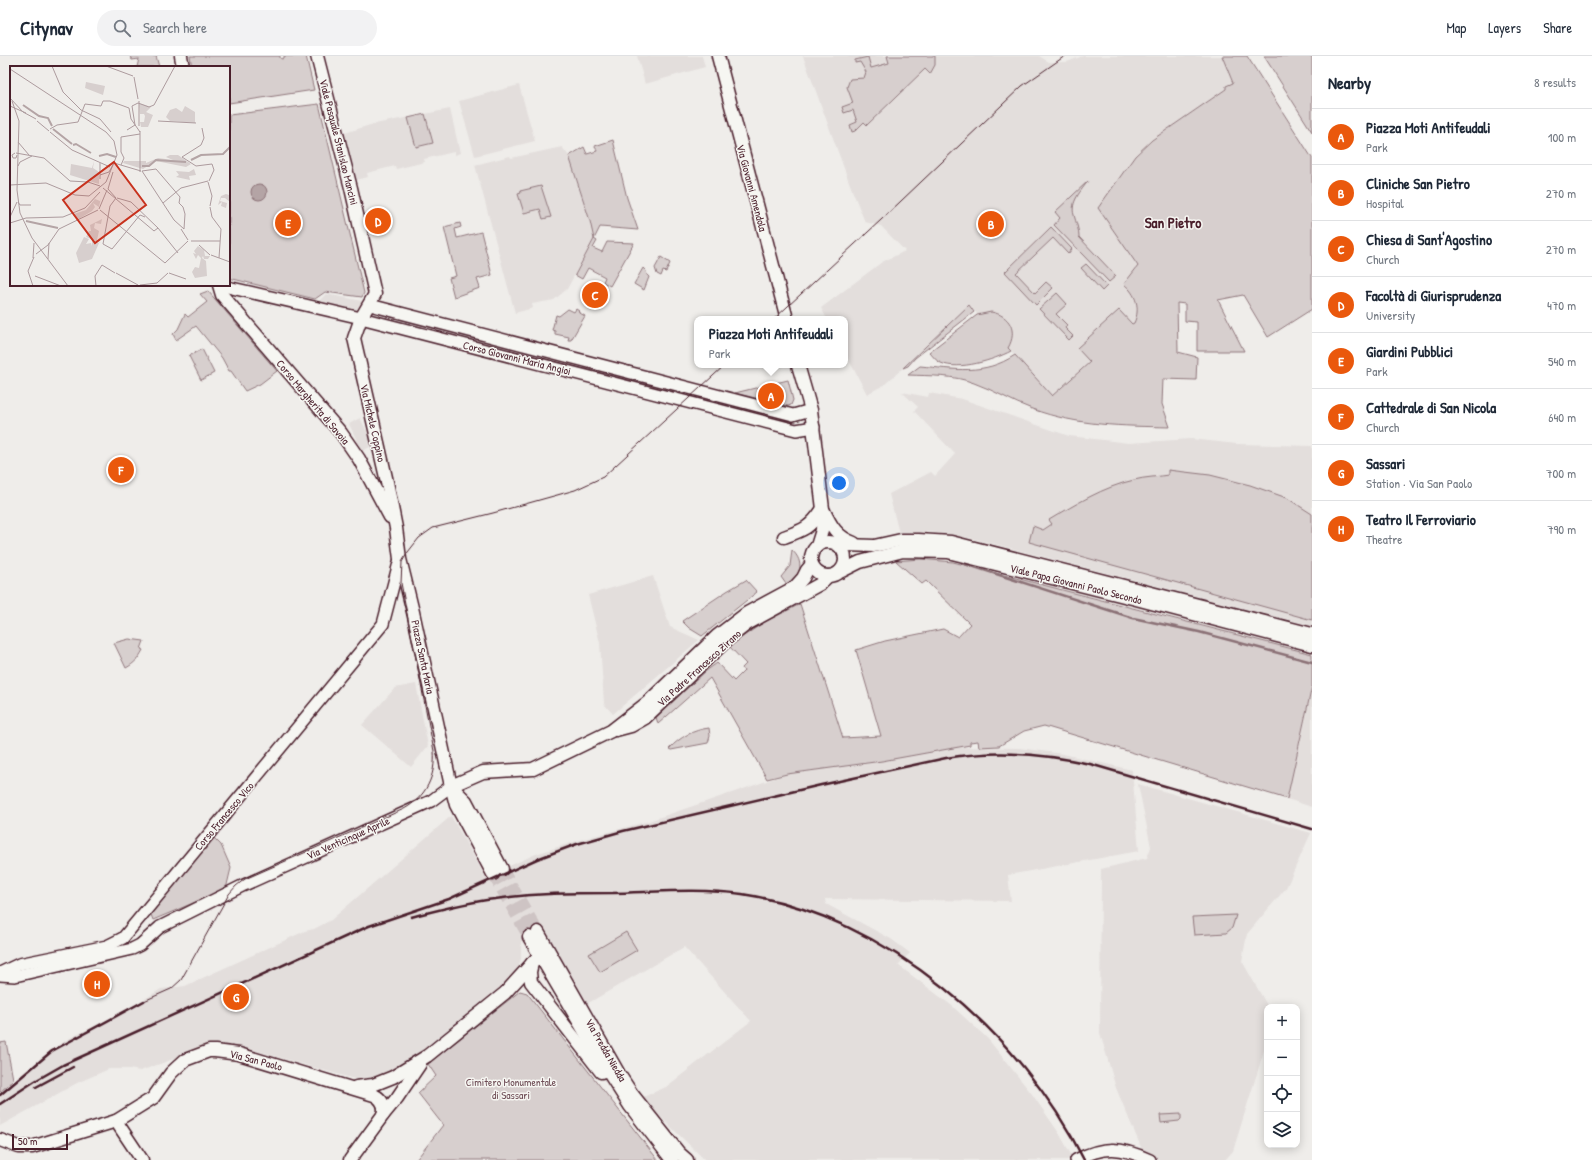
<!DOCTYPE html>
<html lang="en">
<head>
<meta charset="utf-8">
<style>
	:root { --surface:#fff; --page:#f2f2f3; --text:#1f2937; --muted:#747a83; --line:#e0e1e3; --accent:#ea580c }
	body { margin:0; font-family:"Patrick Hand",sans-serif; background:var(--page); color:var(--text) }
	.controls { position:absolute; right:12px; bottom:12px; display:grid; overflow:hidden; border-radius:8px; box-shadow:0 2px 10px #0003 }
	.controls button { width:36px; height:36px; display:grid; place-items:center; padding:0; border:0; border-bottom:1px solid var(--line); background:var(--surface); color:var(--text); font:20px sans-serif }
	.scale { position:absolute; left:12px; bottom:10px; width:56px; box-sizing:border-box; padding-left:4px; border:2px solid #4a1f2b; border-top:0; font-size:11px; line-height:14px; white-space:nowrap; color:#4a1f2b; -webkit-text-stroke:3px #f6f6f2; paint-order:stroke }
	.you { position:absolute; left:839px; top:427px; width:14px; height:14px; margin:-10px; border:3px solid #fff; border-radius:50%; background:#1a73e8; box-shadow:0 0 0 6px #1a73e833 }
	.badge { display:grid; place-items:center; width:26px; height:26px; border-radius:50%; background:var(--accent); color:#fff; font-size:13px; font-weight:700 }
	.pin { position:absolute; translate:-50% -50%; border:2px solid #fff; box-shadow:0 1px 4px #0006 }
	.popup { position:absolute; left:694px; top:260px; width:154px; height:52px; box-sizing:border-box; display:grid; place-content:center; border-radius:8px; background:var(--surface); filter:drop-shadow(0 1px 3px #0005); font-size:13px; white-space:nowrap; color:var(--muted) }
	.popup b { font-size:15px; color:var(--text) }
	.popup::after { content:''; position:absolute; left:50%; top:100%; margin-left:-8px; border:8px solid transparent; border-top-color:var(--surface) }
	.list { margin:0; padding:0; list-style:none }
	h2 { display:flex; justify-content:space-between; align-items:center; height:52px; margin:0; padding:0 16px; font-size:17px }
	h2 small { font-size:13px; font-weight:400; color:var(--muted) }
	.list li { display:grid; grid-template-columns:26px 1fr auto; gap:12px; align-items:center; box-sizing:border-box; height:56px; padding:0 16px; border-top:1px solid var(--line) }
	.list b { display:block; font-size:15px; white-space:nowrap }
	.list p { margin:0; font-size:13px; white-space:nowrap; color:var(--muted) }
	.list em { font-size:13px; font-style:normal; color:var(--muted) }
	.icon { flex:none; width:22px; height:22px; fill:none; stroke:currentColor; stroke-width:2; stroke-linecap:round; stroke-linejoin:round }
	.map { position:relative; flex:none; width:1312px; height:1104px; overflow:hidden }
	header { display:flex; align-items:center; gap:24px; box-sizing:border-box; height:56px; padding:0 20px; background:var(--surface); border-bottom:1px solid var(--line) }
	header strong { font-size:19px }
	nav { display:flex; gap:22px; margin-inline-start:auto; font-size:14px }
	.search { width:280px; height:36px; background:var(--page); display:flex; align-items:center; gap:10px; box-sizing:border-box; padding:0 14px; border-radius:22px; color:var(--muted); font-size:15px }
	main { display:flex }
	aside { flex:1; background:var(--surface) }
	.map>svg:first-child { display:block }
	.built { fill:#e3dedc }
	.green { fill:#d7cfce; stroke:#90777c }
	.water { fill:#b4a4a5; stroke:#8a6f74 }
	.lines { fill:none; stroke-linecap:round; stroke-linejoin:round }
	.stream { stroke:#8a6f74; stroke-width:2.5 }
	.secondary-tunnel { stroke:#cec4c4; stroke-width:12; stroke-dasharray:12 6; stroke-linecap:butt }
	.tertiary-casing { stroke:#4a1f2b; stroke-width:14 }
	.secondary-casing { stroke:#4a1f2b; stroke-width:15 }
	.tertiary { stroke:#f6f6f2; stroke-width:11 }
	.secondary { stroke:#f6f6f2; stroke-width:12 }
	.tram { stroke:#4a1f2b; stroke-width:1 }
	.rail { stroke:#4a1f2b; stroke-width:2.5 }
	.labels { text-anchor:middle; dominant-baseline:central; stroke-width:3; stroke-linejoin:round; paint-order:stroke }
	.street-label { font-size:11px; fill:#4a1f2b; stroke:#f6f6f2 }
	.park-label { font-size:11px; fill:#6d4b54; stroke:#f6f6f2 }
	.district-label { font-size:15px; font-weight:bold; fill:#4a1f2b; stroke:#f6f6f2 }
	.inset-river { fill:none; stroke:#b4a4a5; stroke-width:2 }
	.inset-road { fill:none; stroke:#ad9b9e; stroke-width:1 }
	.view { fill:#c8321e; fill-opacity:0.15; stroke:#c8321e; stroke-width:2 }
	.inset-edge { fill:none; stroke:#4a1f2b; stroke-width:2 }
</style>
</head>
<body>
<header>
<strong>Citynav</strong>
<div class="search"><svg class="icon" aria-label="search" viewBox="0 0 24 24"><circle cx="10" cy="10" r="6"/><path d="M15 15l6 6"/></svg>Search here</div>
<nav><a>Map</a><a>Layers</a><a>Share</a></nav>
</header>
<main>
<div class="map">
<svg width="1312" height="1104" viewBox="0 0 1312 1104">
	<rect width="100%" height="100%" fill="#efedea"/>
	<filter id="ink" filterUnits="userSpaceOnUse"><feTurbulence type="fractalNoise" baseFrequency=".025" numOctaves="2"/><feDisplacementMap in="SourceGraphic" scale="8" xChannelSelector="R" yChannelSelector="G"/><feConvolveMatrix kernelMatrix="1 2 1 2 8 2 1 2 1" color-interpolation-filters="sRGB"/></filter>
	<g filter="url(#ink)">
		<!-- built -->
		<g class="built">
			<polygon points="637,0 702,0 705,11 645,28"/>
			<polygon points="803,0 1039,0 1049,6 1067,6 1083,0 1222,0 1233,27 1226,33 1152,84 1135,100 1138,210 1130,233 1133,237 1137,249 1138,256 1136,263 1134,267 1132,268 1052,340 969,249 903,312 884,329 867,338 845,297 845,263 827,263 821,252 882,206 905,195 881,170 865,166 852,134"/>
			<polygon points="519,29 535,85 475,100 459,45"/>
			<polygon points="450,53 460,97 455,99 454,96 424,103 425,106 396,113 395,110 367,117 368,121 356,124 345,77 370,69"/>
			<polygon points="562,91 569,100 590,165 594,183 567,233 554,244 532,248 533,252 515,257 475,109 510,100 511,102"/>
			<polygon points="326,238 362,245 355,256 317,247"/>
			<polygon points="902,336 928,341 929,337 962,343 1069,380 1129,387 1191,383 1237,388 1312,390 1312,570 974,483 931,476 899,477 889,438 931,416 935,420 955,398 914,355 918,351"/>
			<polygon points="360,362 374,389 362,395 349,368"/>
			<polygon points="653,520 670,571 699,584 613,658 604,648 600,587 588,539"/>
			<polygon points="416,628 428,690 411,711 362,669 395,632"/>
			<polygon points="1312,630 1312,751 1287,743"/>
			<polygon points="957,691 1019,692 1063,698 1132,714 1139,795 1008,819 1011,845 825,843 826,848 891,883 910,897 898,909 951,949 988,983 1032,1038 1059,1077 1074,1104 705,1104 641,1042 666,1031 751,965 684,891 585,949 542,874 521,885 521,903 518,913 509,924 402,1010 380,1020 363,1024 354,1023 249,993 216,988 140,1015 129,1013 109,1013 77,1027 0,1070 0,1036 53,993 68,983 121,957 161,933 185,930 305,875 314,873 331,864 451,760 486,822 507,811 536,798 583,783 649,765 787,718 882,705"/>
			<polygon points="1138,728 1311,777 1286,832 1247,878 1242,905 1268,951 1267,985 1233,1095 1225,1104 1159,1104 1143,1096 1116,1032 1100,977 1101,813 1147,802 1151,791"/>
		</g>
		<!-- green -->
		<g class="green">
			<polygon points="130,0 156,0 159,11 137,11 139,3 132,4"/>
			<polygon points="190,0 280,0 280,2 282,3 284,2 284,0 306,0 314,34 229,47 229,11 192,11"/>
			<polygon points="887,0 935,0 935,9 930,18 925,13 867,69 864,66 855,75 852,76 850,69 857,66 853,54 844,57 842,51 853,47 847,31 850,23 864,22 866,16 860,6 855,7 855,4 868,1 871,12 889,7"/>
			<path d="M1222,0H1247L1312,102V253L1268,281L1243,239L1218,244L1244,295H1197V266L1185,265V248L1177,247L1178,296L1197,301L1196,324L1163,323L1162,348L1170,371C1121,370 1079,370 1032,353C1012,346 994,334 974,327C954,319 930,320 908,319L920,310C954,313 984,320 1015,299L1052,340L1090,306L1077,292L1119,254L1132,268L1134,267C1141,252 1136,238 1124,228L1138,210L1098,152L1135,100L1152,84L1226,33V30L1233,27Z"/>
			<polygon points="1264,0 1312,0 1312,76"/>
			<polygon points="319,48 364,237 362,241 325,236 315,243 229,222 229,59"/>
			<polygon points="425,58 433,87 416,91 408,62"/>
			<polygon points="613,84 627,142 638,174 600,171 594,183 597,185 593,192 602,196 607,186 634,187 610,230 603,226 605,221 588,212 582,223 575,219 594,183 590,165 569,100 584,91 587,98 597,95 595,90"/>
			<path d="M1088,125C1081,135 1070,146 1074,159C1076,167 1079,173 1079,181L1116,220L1109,226L1054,169L1060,162L1055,156Z"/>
			<polygon points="541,130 551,161 543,163 540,153 524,157 518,138 521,137 520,135"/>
			<polygon points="460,167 461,171 455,173 457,182 481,176 492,219 477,223 480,232 454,241 449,222 456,220 444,171"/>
			<polygon points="1051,171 1072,193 1068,198 1053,182 1016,217 1035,237 1046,226 1053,232 1036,249 1005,216"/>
			<polygon points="661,201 670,207 666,216 663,215 661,220 657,218 655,212"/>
			<polygon points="1086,208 1107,230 1102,235 1081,212"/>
			<polygon points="643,212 646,215 647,219 649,221 644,234 634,228"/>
			<polygon points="208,235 277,315 260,328 245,335 231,315 229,315 222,302 196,270 176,284 173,278 178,273 185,258 188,261 207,246 200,238"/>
			<polygon points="1057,237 1067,248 1056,258 1067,269 1065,272 1073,280 1069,284 1039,253"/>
			<polygon points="969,249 974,256 915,302 908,310 903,312"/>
			<polygon points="568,253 574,256 576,253 579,255 578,256 585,260 571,284 568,284 569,281 555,278 555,275 552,274 556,259 559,260"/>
			<path d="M991,256C1010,259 1018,275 1008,292L1011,295C994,304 959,315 941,307C936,305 933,300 929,296L977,259Z"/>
			<polygon points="388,257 511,289 509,297 386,264"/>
			<polygon points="202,293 214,317 201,324 189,300"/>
			<polygon points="587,309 674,331 672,339 585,316"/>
			<polygon points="788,324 793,344 791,349 788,350 735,337"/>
			<polygon points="697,338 792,364 789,365 749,359 695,345"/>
			<path d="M1168,414L1210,419L1250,429L1287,442L1312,458V564L1029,486L1033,470L1043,474L1052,468L1049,464C1076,448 1103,431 1134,424C1145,421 1157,421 1168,419Z"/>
			<path d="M792,494C805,507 801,519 786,528L781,521L790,510Z"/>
			<polygon points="920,503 953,506 1312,598 1312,630 1287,743 1044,670 1024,675 999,690 979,691 978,685 970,686 970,689 882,705 787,718 767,723 710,622 658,668 656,661 706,615 717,607 734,625 744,615 742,612 746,608 729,590 763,567 800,548 843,682 881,680 856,594 885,585 943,573 958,581 970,568 926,525 922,528 896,505"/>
			<polygon points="746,524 757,536 702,580 689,572 682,565 727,535"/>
			<path d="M129,583L144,585L141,593L143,594C138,603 135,607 126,612L114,587Z"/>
			<path d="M709,672L710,680L708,687L671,694L669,693C680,681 693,674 709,672Z"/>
			<polygon points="212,780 221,789 231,812 226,833 153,864 150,856"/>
			<polygon points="1236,859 1232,872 1226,877 1194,879 1192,861"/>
			<polygon points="626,876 637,894 600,916 589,898"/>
			<polygon points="520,935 527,937 658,1104 416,1104 443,1069 418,1037 436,1020 428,1008"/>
			<polygon points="6,986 13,1023 9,1028 0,1036 0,987"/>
			<polygon points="1181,1058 1181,1063 1179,1065 1161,1067 1160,1059"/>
		</g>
		<!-- water -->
		<circle class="water" cx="259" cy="136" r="8"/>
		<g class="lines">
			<!-- stream -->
			<polyline class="stream" points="962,507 1133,562 1199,576 1312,606"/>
			<!-- secondary-tunnel -->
			<g class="secondary-tunnel">
				<polyline points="502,813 538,876"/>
				<polyline points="493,818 529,881"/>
			</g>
			<defs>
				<g id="tertiary">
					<polyline points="219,229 361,262 796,374 814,371"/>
					<polyline points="370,249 793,359 811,354"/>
					<polyline points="0,917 19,908 107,890 123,882 383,568 400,503"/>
					<polyline points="0,919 15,920 132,893 140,889 160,871 242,830 431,745 451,730"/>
					<path d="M1076,1104C1104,1089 1122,1091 1150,1104"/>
				</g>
				<g id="secondary">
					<polyline points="181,0 183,11"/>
					<polyline points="317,0 351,132 375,238 361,262 354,282 387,426 396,472 400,503 413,556 451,730 456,749 493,818"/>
					<polyline points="718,0 787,263"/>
					<polyline points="219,229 222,239 341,377 359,403 390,461"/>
					<polyline points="798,309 811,354 823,453 822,474 817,490"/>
					<path d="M824,455C831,470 837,481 854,487"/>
					<path d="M784,481C803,474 810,472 822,454"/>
					<circle cx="828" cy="503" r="17"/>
					<polyline points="841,491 846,489 874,490 901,484 918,484 951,486 1312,578"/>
					<polyline points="840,516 860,506 903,495 948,496 1132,542 1312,589"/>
					<polyline points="616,674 631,670 645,662 728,583 747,568 820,528 828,520"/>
					<polyline points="451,730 483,716 533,713 611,675 647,647 717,580 747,557 795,531 803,522 807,514 812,508"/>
					<polyline points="451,730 466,745 502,813"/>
					<polyline points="538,876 619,1018 632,1038 679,1097 687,1104"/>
					<polyline points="529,881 609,1017 630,1050 672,1104"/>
					<polyline points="532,907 530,916 531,926 601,1016"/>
					<polyline points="356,1031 373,1029 393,1021 427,1000 505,937 536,903 543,900 548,901"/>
					<polyline points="116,1065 142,1104"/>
					<path d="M0,1084L19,1091H32L116,1065L153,1042L171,1017L185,1004L209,995H215L239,998L374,1039C382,1043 386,1050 383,1059"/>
					<polyline points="350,1104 383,1059 397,1042 420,1008"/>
				</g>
			</defs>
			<!-- tertiary casing -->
			<use href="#tertiary" class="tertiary-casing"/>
			<!-- secondary casing -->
			<use href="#secondary" class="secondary-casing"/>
			<!-- tertiary -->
			<use href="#tertiary" class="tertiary"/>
			<!-- secondary -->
			<use href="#secondary" class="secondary"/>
			<!-- tram -->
			<g class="tram">
				<polyline points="774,263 881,164 1022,30 1065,0"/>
				<path d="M144,945L171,933L181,924L229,838L236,830L245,823L404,753C426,741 436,720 434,695L401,527L402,506L408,496L419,482L433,472L493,457L575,434L603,421L725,309"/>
			</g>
			<!-- rail -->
			<g class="rail">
				<path d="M411,861C438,854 467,846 495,843C534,837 574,837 613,837C656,836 699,832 742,838C886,860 1020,976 1084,1104"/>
				<polyline points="36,1031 73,1011"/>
				<polyline points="0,1039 52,995 144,945"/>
				<path d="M0,1048L35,1025L63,1009L369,870L449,843L537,803L577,788L623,775L821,729L946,702C994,694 1042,697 1090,708L1312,773"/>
			</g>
		</g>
	</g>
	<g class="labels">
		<!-- street labels -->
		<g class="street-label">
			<text transform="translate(339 86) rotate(76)">Viale Pasquale Stanislao Mancini</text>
			<text transform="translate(752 132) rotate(75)">Via Giovanni Amendola</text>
			<text transform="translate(517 302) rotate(14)">Corso Giovanni Maria Angioi</text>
			<text transform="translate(313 346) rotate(50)">Corso Margherita di Savoia</text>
			<text transform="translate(373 367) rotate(77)">Via Michele Coppino</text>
			<text transform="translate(1076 528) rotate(14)">Viale Papa Giovanni Paolo Secondo</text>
			<text transform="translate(423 601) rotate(78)">Piazza Santa Maria</text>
			<text transform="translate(699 612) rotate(-42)">Via Padre Francesco Zirano</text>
			<text transform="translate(224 760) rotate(-50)">Corso Francesco Vico</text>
			<text transform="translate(348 782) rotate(-24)">Via Venticinque Aprile</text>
			<text transform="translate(606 994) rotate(60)">Via Predda Niedda</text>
			<text transform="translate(256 1004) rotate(15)">Via San Paolo</text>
		</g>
		<!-- park labels -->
		<g class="park-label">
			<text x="511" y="1026">Cimitero Monumentale<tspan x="511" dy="13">di Sassari</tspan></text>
		</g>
		<!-- district labels -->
		<g class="district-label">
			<text x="1173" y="166">San Pietro</text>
		</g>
	</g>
	<!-- overview -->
	<g transform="translate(10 10)">
		<rect width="220" height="220" fill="#efedea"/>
		<path d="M76,16L95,20L93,29L75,22ZM129,37L141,41L136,46L143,49L138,61H131L130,56H134L135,50L134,48H130ZM175,40L185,46V57L160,55L156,51L160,44L166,42L172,46ZM160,89H168L181,98L176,101L146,95L133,103L113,97L114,95H136V97L148,92L163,94L156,91ZM84,95L83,102L89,106V118L60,109L61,98L82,102ZM184,103L186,109L179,110L180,114L166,111L169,109L166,105L179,106ZM216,128L219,129L220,136L215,132H211L210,135L217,137L216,142L211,140L212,136L208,139L211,130ZM91,132L89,141L83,137L85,141L82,145L67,154L64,148L76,144L85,133L90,135ZM92,153L91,158L85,157L84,162L89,165L87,174L91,177L76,171L79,165H81L80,159ZM74,171L79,173L76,178L81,177L82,180V174L89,177L82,193L69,197L66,187ZM188,180L194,184L195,190H200L198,193H194L193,190L192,192L196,195L197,210L185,212L182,206L185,201L189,202L191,192L188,189L186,193L183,187L186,188L184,185Z" fill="#d7cfce"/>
		<path class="inset-river" d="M13,39L29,50L38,52L42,60M43,63L62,78M63,79L66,78L81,87M89,90L97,88L106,91M181,94L191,89L213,88L220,81M132,100H139L146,94L176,96M16,155L48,162"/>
		<path class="inset-road" d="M42,0L53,26L71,44L90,53L101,66M96,0L123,10M0,3L96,66L104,75L107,89L96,116L79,130L65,129L36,117L0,119M124,11L128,33M0,32L13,46L26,53M2,35L9,55L7,124L10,147L22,172L58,220M75,38L91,40L93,35H100L119,42L121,53L130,66M0,40L16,47M27,55L39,65M148,55L186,57M129,60V35M40,63L47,59L68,56L75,38M117,64L125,59L122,40L128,37L139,41L144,39L165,0M40,66L62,84L100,101M8,76L19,89M5,87L2,89L3,92H6L7,89M6,87L34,92L60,115L78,116L90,120M172,91L186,100L202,98L204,104L199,115M172,91L191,79L194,72L192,62M90,97V113M111,99L114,92L111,86V71L130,68M8,100L10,96L22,90M132,105L164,154L174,163L175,148L173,141L169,137L170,131L146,103L132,105M103,106L98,123L106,132L100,140L93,178L102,183L130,149L135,151M130,106V65M90,109L99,106L104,97L131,105M198,116L202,130L200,140M93,122L144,165L148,162M107,132L121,136L148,162L168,187M8,136L10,139H21M153,137L171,122L198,115M200,141L202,151L211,163L209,192M89,143L97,124M90,144L155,197M0,151L7,136M0,157L16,152L53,151L75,142L90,126M171,163L178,174M181,175H210M189,179L200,189M26,188L38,179L49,163L88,144M201,189L220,196M23,192L24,177M38,193L39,177M155,197L178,175M106,207L128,219M159,207L176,213M25,210L51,220M130,219L147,217L158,207M23,220L18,205L24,191M86,220L85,210L92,199L105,207"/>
		<path class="view" d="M104,96L136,139L85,177L53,134Z"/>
		<rect width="220" height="220" class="inset-edge"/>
	</g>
</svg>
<div class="controls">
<button>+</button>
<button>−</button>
<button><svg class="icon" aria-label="locate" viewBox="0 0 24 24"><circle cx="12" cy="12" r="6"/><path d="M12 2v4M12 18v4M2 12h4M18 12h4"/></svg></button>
<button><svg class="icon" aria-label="layers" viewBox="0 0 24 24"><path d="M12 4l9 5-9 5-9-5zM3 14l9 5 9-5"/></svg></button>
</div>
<div class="scale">50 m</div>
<div class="you"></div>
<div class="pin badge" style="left:771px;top:340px">A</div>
<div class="popup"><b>Piazza Moti Antifeudali</b>Park</div>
<div class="pin badge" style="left:991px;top:168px">B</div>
<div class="pin badge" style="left:595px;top:239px">C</div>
<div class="pin badge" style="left:378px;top:165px">D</div>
<div class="pin badge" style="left:288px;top:167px">E</div>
<div class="pin badge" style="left:121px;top:414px">F</div>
<div class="pin badge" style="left:236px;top:941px">G</div>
<div class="pin badge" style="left:97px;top:928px">H</div>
</div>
<aside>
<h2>Nearby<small>8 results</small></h2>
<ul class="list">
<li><span class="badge">A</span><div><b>Piazza Moti Antifeudali</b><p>Park</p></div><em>100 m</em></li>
<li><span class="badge">B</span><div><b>Cliniche San Pietro</b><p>Hospital</p></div><em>270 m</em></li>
<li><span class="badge">C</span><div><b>Chiesa di Sant'Agostino</b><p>Church</p></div><em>270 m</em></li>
<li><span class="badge">D</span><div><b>Facoltà di Giurisprudenza</b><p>University</p></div><em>470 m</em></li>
<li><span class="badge">E</span><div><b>Giardini Pubblici</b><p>Park</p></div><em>540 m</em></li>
<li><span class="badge">F</span><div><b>Cattedrale di San Nicola</b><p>Church</p></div><em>640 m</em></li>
<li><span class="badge">G</span><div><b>Sassari</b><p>Station · Via San Paolo</p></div><em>700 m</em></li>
<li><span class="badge">H</span><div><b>Teatro Il Ferroviario</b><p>Theatre</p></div><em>790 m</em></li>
</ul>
</aside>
</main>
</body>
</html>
